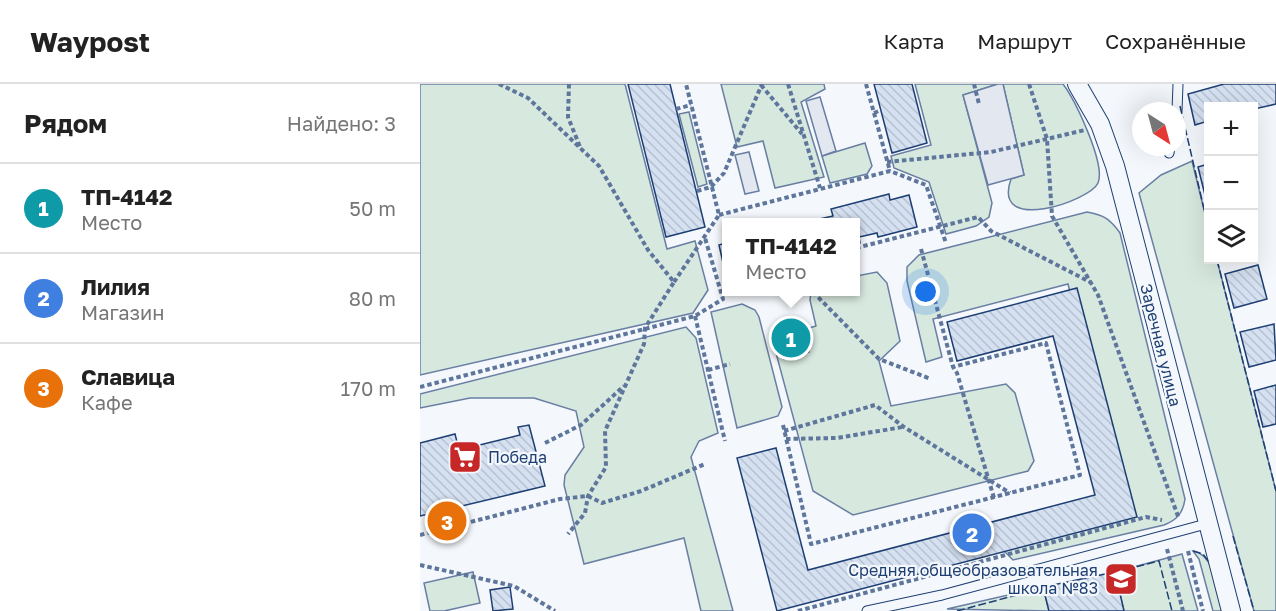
<!DOCTYPE html>
<html lang="ru">
<head>
<meta charset="utf-8">
<style>
	:root { --surface:#fff; --page:#f2f2f2; --text:#222; --muted:#767676; --line:#e0e0e0; --accent:#c62828 }
	body { margin:0; font-family:"Golos Text",sans-serif; background:var(--page); color:var(--text) }
	.controls { position:absolute; right:18px; top:18px; display:grid; overflow:hidden; border-radius:0px; box-shadow:0 6px 24px #0002 }
	.controls button { width:54px; height:54px; display:grid; place-items:center; padding:0; border:0; border-bottom:2px solid var(--line); background:var(--surface); color:var(--text); font:30px sans-serif }
	.compass { position:absolute; left:712px; top:18px; width:54px; height:54px; border-radius:50%; background:var(--surface); box-shadow:0 6px 24px #0002; rotate:144deg }
	.you { position:absolute; left:506px; top:208px; width:21px; height:21px; margin:-15px; border:4px solid #fff; border-radius:50%; background:#1a73e8; box-shadow:0 0 0 9px #1a73e833 }
	.badge { display:grid; place-items:center; width:39px; height:39px; border-radius:50%; background:var(--accent); color:#fff; font-size:20px; font-weight:700 }
	.pin { position:absolute; translate:-50% -50%; border:3px solid #fff; box-shadow:0 2px 6px #0006 }
	.popup { position:absolute; left:302px; top:134px; width:138px; height:78px; box-sizing:border-box; display:grid; place-content:center; border-radius:0px; background:var(--surface); filter:drop-shadow(0 2px 4px #0005); font-size:20px; white-space:nowrap; color:var(--muted) }
	.popup b { font-size:22px; color:var(--text) }
	.popup::after { content:''; position:absolute; left:50%; top:100%; margin-left:-12px; border:12px solid transparent; border-top-color:var(--surface) }
	.list { margin:0; padding:0; list-style:none }
	h2 { display:flex; justify-content:space-between; align-items:center; height:78px; margin:0; padding:0 24px; font-size:26px }
	h2 small { font-size:20px; font-weight:400; color:var(--muted) }
	.list li { display:grid; grid-template-columns:39px 1fr auto; gap:18px; align-items:center; box-sizing:border-box; height:90px; padding:0 24px; border-top:2px solid var(--line) }
	.list b { display:block; font-size:22px; white-space:nowrap }
	.list p { margin:0; font-size:20px; white-space:nowrap; color:var(--muted) }
	.list em { font-size:20px; font-style:normal; color:var(--muted) }
	.icon { flex:none; width:33px; height:33px; fill:none; stroke:currentColor; stroke-width:2; stroke-linecap:round; stroke-linejoin:round }
	.map { position:relative; flex:none; width:856px; height:527px; overflow:hidden }
	header { display:flex; align-items:center; gap:36px; box-sizing:border-box; height:84px; padding:0 30px; background:var(--surface); border-bottom:2px solid var(--line) }
	header strong { font-size:28px }
	nav { display:flex; gap:33px; margin-inline-start:auto; font-size:21px }
	main { display:flex }
	aside { flex:1; background:var(--surface) }
	.map>svg:first-child { display:block }
	.green { fill:#d7e8df; stroke:#687fa3; stroke-width:1.5 }
	.parking { fill:#e3e8f0; stroke:#687fa3; stroke-width:1.5 }
	.building { fill:url(#building-back-hatch); stroke:#1d3f73; stroke-width:1.5 }
	.lines { fill:none; stroke-linecap:round; stroke-linejoin:round }
	.lane-casing { stroke:#1d3f73; stroke-width:11 }
	.street-casing { stroke:#1d3f73; stroke-width:20 }
	.path { stroke:#5e769c; stroke-width:4; stroke-dasharray:4.5 3; stroke-linecap:butt }
	.lane { stroke:#f4f7fb; stroke-width:9 }
	.street { stroke:#f4f7fb; stroke-width:18 }
	.fence { stroke:#1d3f73; stroke-width:1.5; stroke-dasharray:8 3; stroke-linecap:butt }
	.labels { text-anchor:middle; dominant-baseline:central; stroke-width:4.5; stroke-linejoin:round; paint-order:stroke }
	.street-label { font-size:16px; fill:#1d3f73; stroke:#f4f7fb }
	.poi-label { font-size:16px; fill:#1d3f73; stroke:#f4f7fb; text-anchor:start }
</style>
</head>
<body>
<header>
<strong>Waypost</strong>
<nav><a>Карта</a><a>Маршрут</a><a>Сохранённые</a></nav>
</header>
<main>
<aside>
<h2>Рядом<small>Найдено: 3</small></h2>
<ul class="list">
<li><span class="badge" style="background:#0f9aa8">1</span><div><b>ТП-4142</b><p>Место</p></div><em>50 m</em></li>
<li><span class="badge" style="background:#3f7fe0">2</span><div><b>Лилия</b><p>Магазин</p></div><em>80 m</em></li>
<li><span class="badge" style="background:#e8710a">3</span><div><b>Славица</b><p>Кафе</p></div><em>170 m</em></li>
</ul>
</aside>
<div class="map">
<svg width="856" height="527" viewBox="0 0 856 527">
	<defs>
		<pattern id="building-back-hatch" width="6" height="6" patternUnits="userSpaceOnUse" patternTransform="scale(1.5)"><rect width="6" height="6" fill="#d5e0f0"/><path d="M-1 5l2 2M0 0l6 6M5-1l2 2" fill="none" stroke="#b6c1d1"/></pattern>
	</defs>
	<rect width="100%" height="100%" fill="#f4f7fb"/>
	<!-- green -->
	<g class="green">
		<polygon points="0,0 205,0 247,165 275,157 288,206 273,229 0,291"/>
		<polygon points="301,0 404,0 405,5 381,18 404,93 355,104 343,57 317,63"/>
		<polygon points="495,0 578,0 543,11 572,119 569,133 556,142 526,150 509,98 474,84 471,72 511,61"/>
		<path d="M583,0H643C655,16 686,80 678,99C670,117 571,151 591,95L604,91Z"/>
		<polygon points="269,28 287,100 278,103 259,30"/>
		<polygon points="445,59 452,82 447,90 410,99 402,72"/>
		<polygon points="772,77 788,142 788,176 797,176 856,407 856,527 834,527 719,109 741,91"/>
		<path d="M667,128C684,131 690,135 700,149L765,415C763,429 757,436 744,441L593,476L584,467L708,434L648,200L513,235L522,273L506,278L487,197V183L499,171Z"/>
		<polygon points="457,188 467,199 480,257 459,277 471,322 586,300 595,309 614,377 608,387 433,431 393,407 356,269 360,264 364,275 389,268 383,246 396,242 390,216 391,208 436,208 436,192"/>
		<polygon points="322,220 335,226 339,233 362,323 358,332 317,344 291,228"/>
		<polygon points="266,243 276,254 298,349 279,357 271,373 313,527 281,527 264,454 164,480 144,401 145,391 164,363 156,327 114,314 50,314 0,324 0,310"/>
		<path d="M773,467C796,471 797,508 802,527H793L779,475Z"/>
		<polygon points="762,470 778,527 704,527 695,488"/>
		<polygon points="53,488 60,519 24,527 10,527 4,499"/>
		<polygon points="623,503 629,527 527,525"/>
	</g>
	<!-- parking -->
	<g class="parking">
		<polygon points="578,0 583,0 604,91 568,101 543,11"/>
		<polygon points="400,13 416,67 402,72 386,17"/>
		<polygon points="329,68 339,107 325,110 315,71"/>
	</g>
	<!-- building -->
	<g class="building">
		<polygon points="208,0 250,0 285,143 246,153"/>
		<polygon points="454,0 492,0 507,59 472,69"/>
		<polygon points="804,0 856,0 856,20 834,25 788,22 788,37 775,41 768,10"/>
		<polygon points="788,80 788,118 787,119 778,83"/>
		<polygon points="469,110 470,116 489,111 497,143 458,153 457,149 439,153 440,159 436,160 436,138 386,138 413,132 411,125"/>
		<polygon points="306,159 306,192 299,161"/>
		<polygon points="838,181 847,215 814,224 805,190"/>
		<polygon points="657,204 717,433 357,527 317,374 356,364 388,486 675,411 633,252 537,277 527,238"/>
		<polygon points="378,238 385,263 364,269 357,244"/>
		<polygon points="854,240 856,276 829,283 820,248"/>
		<polygon points="856,301 856,340 843,343 834,307"/>
		<polygon points="109,341 125,402 0,432 0,359 35,350 39,366 100,351 98,343"/>
		<polygon points="695,488 704,527 629,527 623,503"/>
		<polygon points="90,503 93,525 73,527 70,506"/>
	</g>
	<g class="lines">
		<defs>
			<g id="lane">
				<polyline points="757,27 758,0"/>
				<polyline points="749,69 750,63"/>
				<polyline points="447,527 522,511 786,440"/>
			</g>
			<polyline id="street" points="657,0 680,40 695,82 811,527"/>
		</defs>
		<!-- lane casing -->
		<use href="#lane" class="lane-casing"/>
		<!-- street casing -->
		<use href="#street" class="street-casing"/>
		<!-- path -->
		<g class="path">
			<polyline points="79,0 108,14 179,82 228,166 254,198 225,244 224,260 185,347 186,383 168,412 165,429 148,450"/>
			<polyline points="149,0 148,33 160,63"/>
			<polyline points="368,0 400,104"/>
			<polyline points="446,0 470,87"/>
			<polyline points="554,0 559,20"/>
			<polyline points="609,0 627,55 632,132 678,211 759,435"/>
			<polyline points="341,1 382,50"/>
			<polyline points="256,25 271,21"/>
			<polyline points="454,29 461,26"/>
			<polyline points="467,78 571,68 665,46"/>
			<polyline points="277,107 291,103 304,89 342,0"/>
			<polyline points="299,131 470,87 506,101 526,159"/>
			<polyline points="436,164 558,133 571,147 670,198"/>
			<polyline points="501,165 533,283 537,289 574,414"/>
			<polyline points="254,198 299,131 266,0"/>
			<polyline points="393,208 459,275 511,295"/>
			<polyline points="275,232 305,357"/>
			<polyline points="288,286 310,280"/>
			<polyline points="0,303 275,232 303,215 285,154"/>
			<polyline points="363,341 391,460 660,391 626,259 533,283"/>
			<polyline points="364,347 455,321 484,343 590,409"/>
			<polyline points="366,355 417,354 483,343"/>
			<polyline points="125,359 161,341 204,302"/>
			<polyline points="0,451 140,415 168,412 182,419 221,407 285,380"/>
			<polyline points="747,465 763,527"/>
			<polyline points="768,467 783,527"/>
			<polyline points="0,481 94,502 135,527"/>
			<polyline points="378,527 726,433 742,436"/>
		</g>
		<!-- lane -->
		<use href="#lane" class="lane"/>
		<!-- street -->
		<use href="#street" class="street"/>
		<!-- fence -->
		<g class="fence">
			<polyline points="760,22 788,142"/>
			<polyline points="797,176 856,407"/>
			<polyline points="813,452 834,527"/>
			<polyline points="773,467 783,470 789,478"/>
			<polyline points="695,488 739,477 752,527"/>
			<polyline points="537,527 623,504"/>
		</g>
	</g>
	<!-- icons -->
	<defs>
		<symbol id="supermarket-square" viewBox="-11 -11 22 22"><rect x="-9" y="-9" width="18" height="18" rx="4" fill="#c62828" stroke="#f4f7fb"/><path d="M-6-5.5h2.5l.6 2H6L4.5 2H-2.5L-4.4-4H-6ZM-1.5 3.2a1.3 1.3 0 1 0 .1 0ZM3 3.2a1.3 1.3 0 1 0 .1 0Z" fill="#fff"/></symbol>
		<symbol id="school-square" viewBox="-11 -11 22 22"><rect x="-9" y="-9" width="18" height="18" rx="4" fill="#c62828" stroke="#f4f7fb"/><path d="M0-5L7-2L0 1L-7-2ZM-4 1L0 2.5L4 1V4Q0 6-4 4Z" fill="#fff"/></symbol>
	</defs>
	<g fill-rule="evenodd">
		<use href="#supermarket-square" x="26" y="354" width="38" height="38"/>
		<use href="#school-square" x="682" y="476" width="38" height="38"/>
	</g>
	<g class="labels">
		<!-- street labels -->
		<g class="street-label">
			<text transform="translate(741 261) rotate(76)">Заречная улица</text>
		</g>
		<!-- poi labels -->
		<g class="poi-label">
			<text x="68" y="373">Победа</text>
			<text x="678" y="486" text-anchor="end">Средняя общеобразовательная<tspan x="678" dy="18">школа №83</tspan></text>
		</g>
	</g>
</svg>
<div class="controls">
<button>+</button>
<button>−</button>
<button><svg class="icon" aria-label="layers" viewBox="0 0 24 24"><path d="M12 4l9 5-9 5-9-5zM3 14l9 5 9-5"/></svg></button>
</div>
<svg class="compass" viewBox="-18 -18 36 36"><path d="M0-13l5 13h-10z" fill="#e53935"/><path d="M0 13l5-13h-10z" fill="#767676"/></svg>
<div class="you"></div>
<div class="pin badge" style="left:371px;top:254px;background:#0f9aa8">1</div>
<div class="popup"><b>ТП-4142</b>Место</div>
<div class="pin badge" style="left:552px;top:449px;background:#3f7fe0">2</div>
<div class="pin badge" style="left:27px;top:437px;background:#e8710a">3</div>
</div>
</main>
</body>
</html>
